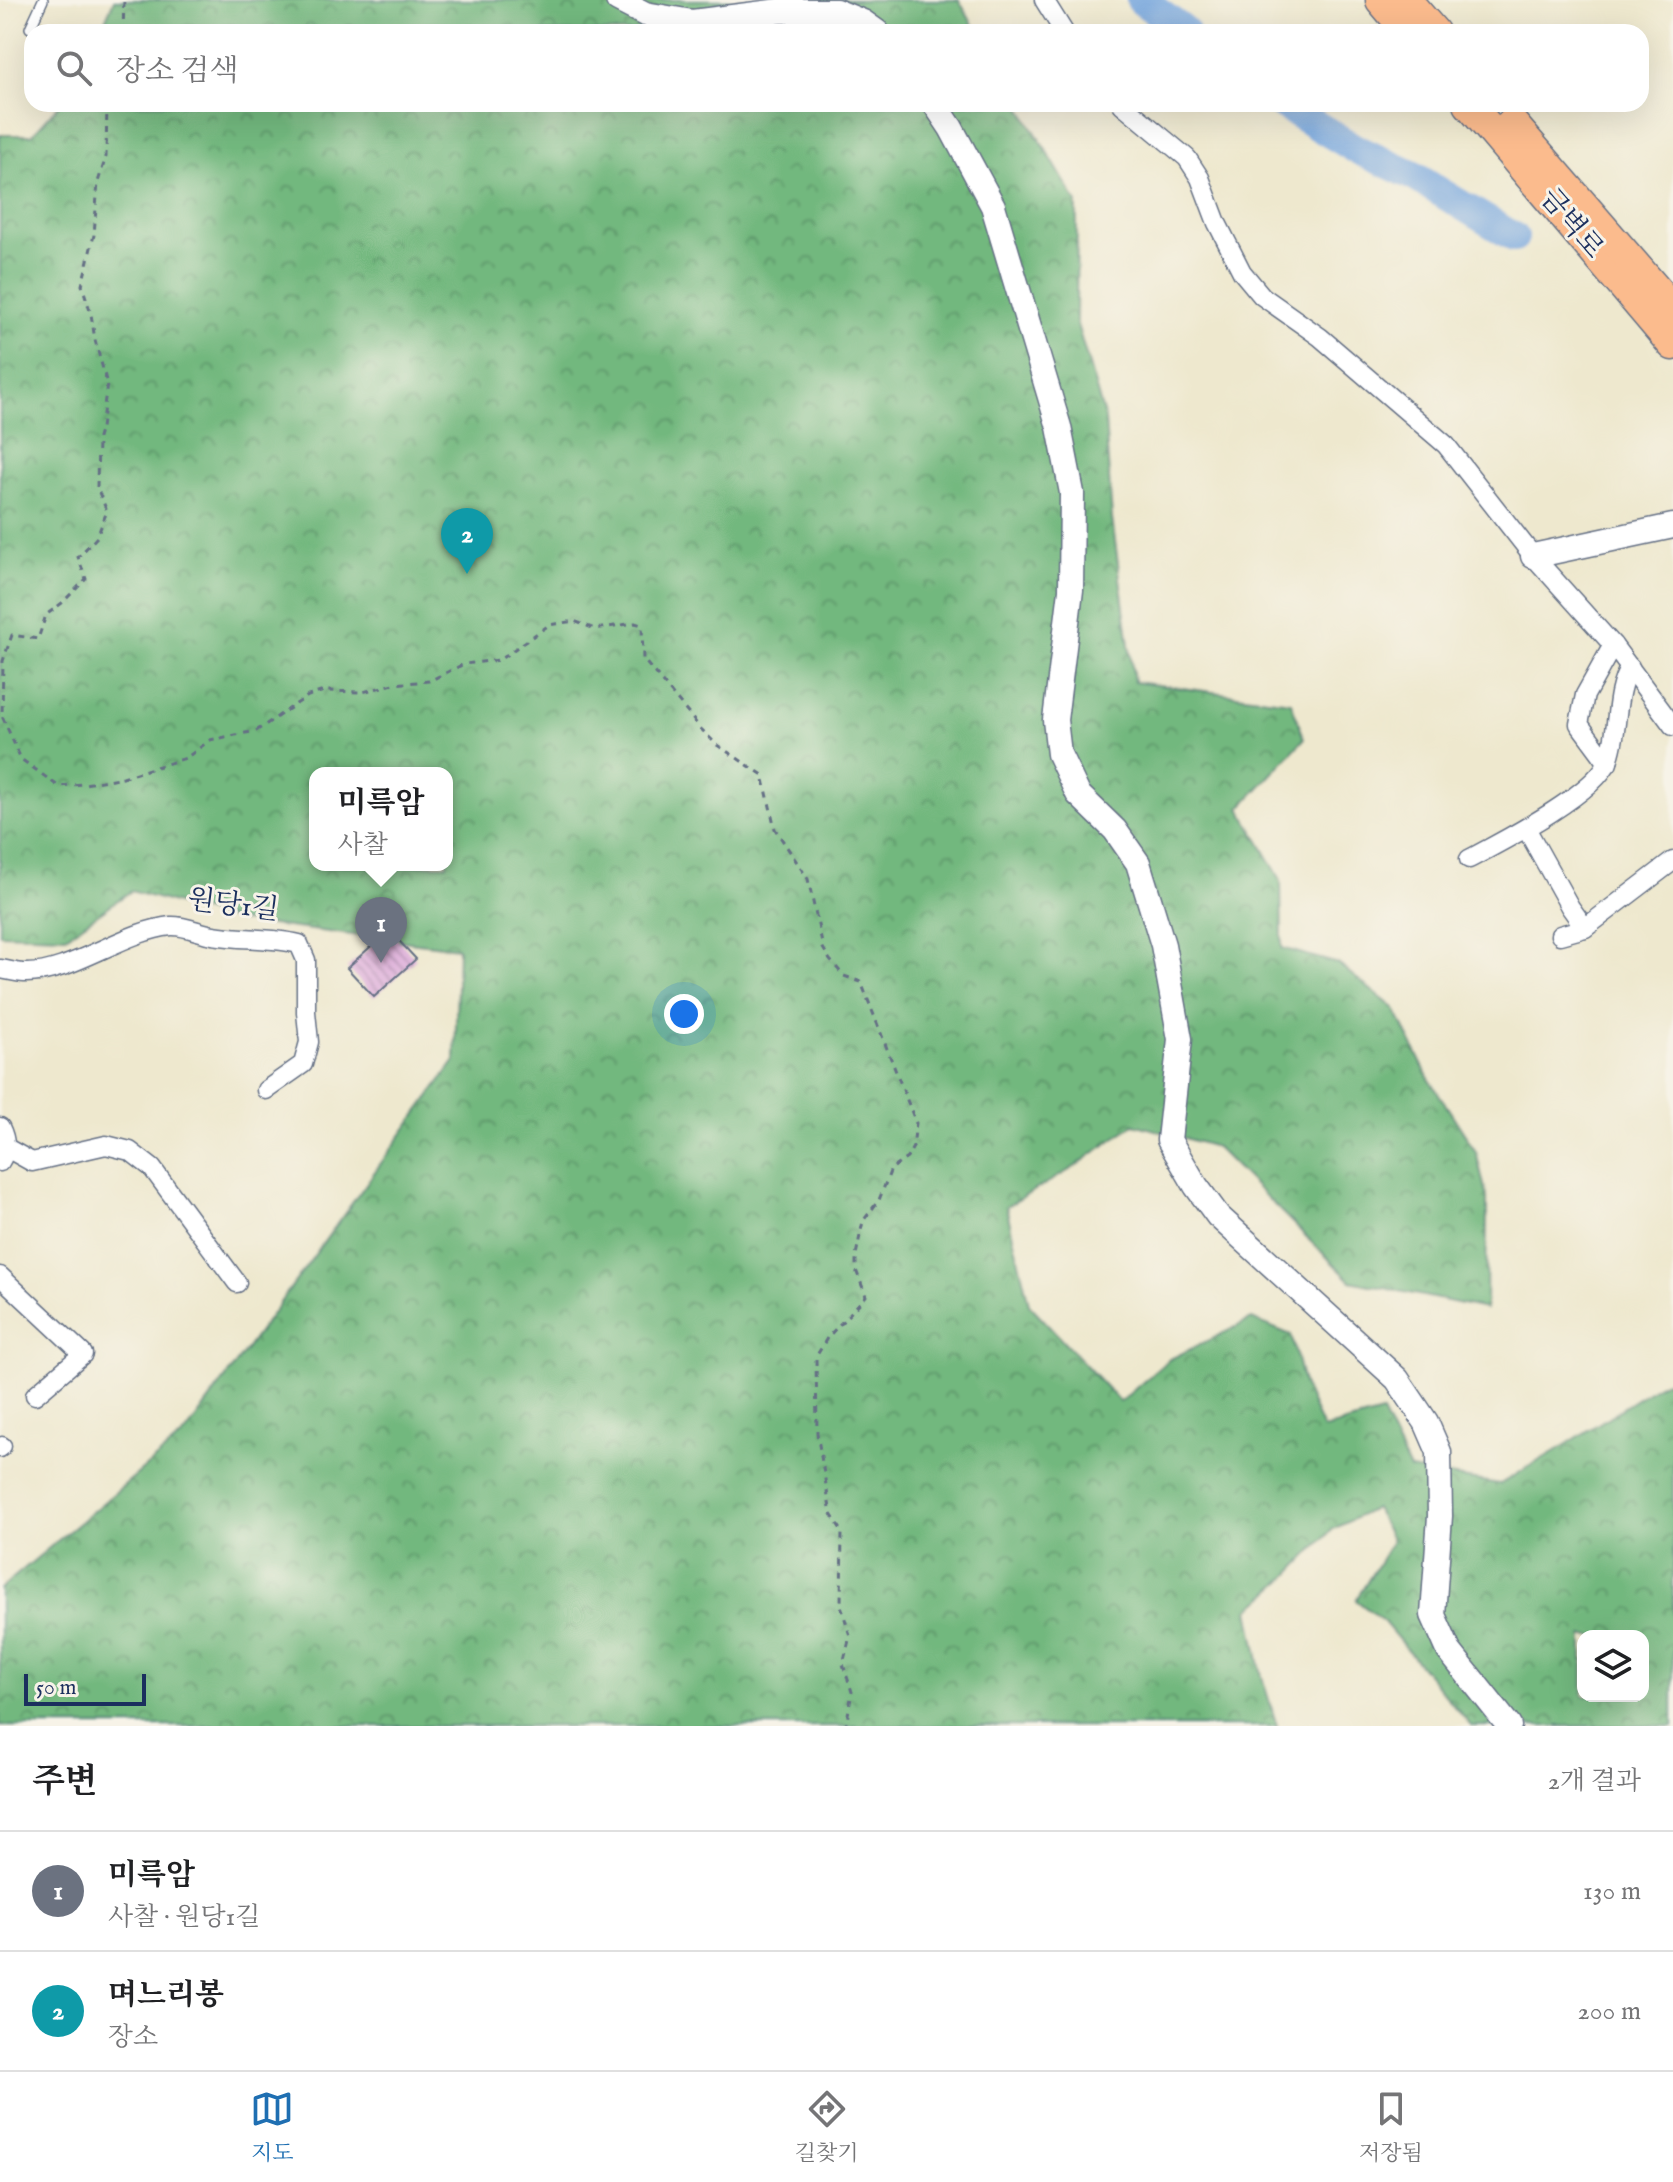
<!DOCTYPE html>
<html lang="ko">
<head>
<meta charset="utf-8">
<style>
	:root { --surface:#fff; --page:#f6f6f6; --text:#202124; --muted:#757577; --line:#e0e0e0; --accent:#1f6fb2 }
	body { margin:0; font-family:"IM FELL English","Noto Serif KR",serif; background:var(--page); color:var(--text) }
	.controls { position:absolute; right:24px; bottom:24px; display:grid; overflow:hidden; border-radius:16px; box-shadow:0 8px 32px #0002 }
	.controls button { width:72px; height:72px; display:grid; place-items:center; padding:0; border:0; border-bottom:2px solid var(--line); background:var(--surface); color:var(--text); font:40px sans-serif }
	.scale { position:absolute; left:24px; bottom:20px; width:122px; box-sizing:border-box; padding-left:8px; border:4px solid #1b2f5e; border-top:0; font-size:22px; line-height:28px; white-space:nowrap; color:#1b2f5e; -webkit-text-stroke:6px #f7f3e8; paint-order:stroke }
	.you { position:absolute; left:684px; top:1014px; width:28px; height:28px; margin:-20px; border:6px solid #fff; border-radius:50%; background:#1a73e8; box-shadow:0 0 0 12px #1a73e833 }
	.badge { display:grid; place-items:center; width:52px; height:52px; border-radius:50%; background:var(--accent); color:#fff; font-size:26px; font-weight:700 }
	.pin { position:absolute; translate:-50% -66px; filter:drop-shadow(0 2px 4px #0008) }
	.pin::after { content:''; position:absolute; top:42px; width:28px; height:24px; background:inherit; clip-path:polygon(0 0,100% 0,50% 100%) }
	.popup { position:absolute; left:309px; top:767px; width:144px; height:104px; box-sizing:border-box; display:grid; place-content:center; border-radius:16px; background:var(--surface); filter:drop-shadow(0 2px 6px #0005); font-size:26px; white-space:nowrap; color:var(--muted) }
	.popup b { font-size:30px; color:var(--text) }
	.popup::after { content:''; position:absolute; left:50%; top:100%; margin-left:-16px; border:16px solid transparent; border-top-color:var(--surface) }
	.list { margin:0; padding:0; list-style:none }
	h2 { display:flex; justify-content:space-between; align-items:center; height:104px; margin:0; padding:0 32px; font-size:34px }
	h2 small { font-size:26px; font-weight:400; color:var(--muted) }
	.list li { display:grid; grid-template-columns:52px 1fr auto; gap:24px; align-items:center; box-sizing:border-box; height:120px; padding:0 32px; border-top:2px solid var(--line) }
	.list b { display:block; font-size:30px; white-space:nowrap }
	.list p { margin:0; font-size:26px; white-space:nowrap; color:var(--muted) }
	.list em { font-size:26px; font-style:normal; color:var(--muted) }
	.icon { flex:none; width:44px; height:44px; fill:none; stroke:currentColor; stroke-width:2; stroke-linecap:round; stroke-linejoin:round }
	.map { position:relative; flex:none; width:1673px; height:1726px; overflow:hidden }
	.search { position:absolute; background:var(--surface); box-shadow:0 8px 32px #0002; left:24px; right:24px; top:24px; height:88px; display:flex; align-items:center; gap:20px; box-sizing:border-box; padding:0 28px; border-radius:24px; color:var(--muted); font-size:30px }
	.sheet { height:344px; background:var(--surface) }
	nav { display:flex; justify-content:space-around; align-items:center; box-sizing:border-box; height:112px; border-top:2px solid var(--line); background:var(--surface); font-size:22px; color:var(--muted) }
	nav a { display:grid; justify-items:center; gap:4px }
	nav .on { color:var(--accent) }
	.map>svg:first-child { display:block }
	.forest { fill:url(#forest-crowns); stroke:#46746e; stroke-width:2; fill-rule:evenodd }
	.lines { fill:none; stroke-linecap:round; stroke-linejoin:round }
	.river { stroke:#73a4dd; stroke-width:30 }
	.building { fill:url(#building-back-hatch) }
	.service-casing { stroke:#657085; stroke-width:12 }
	.minor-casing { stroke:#657085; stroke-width:21 }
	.tertiary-casing { stroke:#657085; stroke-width:27 }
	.trunk-casing { stroke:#657085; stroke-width:33 }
	.path { stroke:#657085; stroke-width:3; stroke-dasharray:6 6; stroke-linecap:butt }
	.service { stroke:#fff; stroke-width:9 }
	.minor { stroke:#fff; stroke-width:18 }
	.tertiary { stroke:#fff; stroke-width:24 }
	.trunk { stroke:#fbbb8d; stroke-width:30 }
	.labels { text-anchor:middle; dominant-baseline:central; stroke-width:6; stroke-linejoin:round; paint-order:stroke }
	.street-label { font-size:28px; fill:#1b2f5e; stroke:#f7f3e8 }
</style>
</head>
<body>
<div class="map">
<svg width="1673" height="1726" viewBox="0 0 1673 1726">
	<defs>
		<pattern id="forest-crowns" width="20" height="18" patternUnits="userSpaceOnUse" patternTransform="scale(2)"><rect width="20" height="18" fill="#72b87e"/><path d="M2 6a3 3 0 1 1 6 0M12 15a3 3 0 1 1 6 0" fill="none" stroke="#5d966a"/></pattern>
		<pattern id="building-back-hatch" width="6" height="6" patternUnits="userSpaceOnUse" patternTransform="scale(2)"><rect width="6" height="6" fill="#ddaada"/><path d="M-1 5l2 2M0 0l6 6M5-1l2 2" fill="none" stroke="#b28bb4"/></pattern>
	</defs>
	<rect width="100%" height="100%" fill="#f7f3e8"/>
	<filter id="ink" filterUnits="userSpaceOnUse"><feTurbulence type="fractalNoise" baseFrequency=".0125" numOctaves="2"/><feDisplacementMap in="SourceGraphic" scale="16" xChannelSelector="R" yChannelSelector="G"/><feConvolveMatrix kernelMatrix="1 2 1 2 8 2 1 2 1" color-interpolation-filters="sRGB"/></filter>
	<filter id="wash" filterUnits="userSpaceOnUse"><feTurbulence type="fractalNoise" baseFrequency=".006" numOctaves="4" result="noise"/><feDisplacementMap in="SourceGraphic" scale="32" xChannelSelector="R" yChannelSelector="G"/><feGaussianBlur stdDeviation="1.8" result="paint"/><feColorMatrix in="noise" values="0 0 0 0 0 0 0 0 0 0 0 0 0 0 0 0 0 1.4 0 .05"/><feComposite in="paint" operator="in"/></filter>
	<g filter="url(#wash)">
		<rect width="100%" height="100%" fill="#eee8ce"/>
		<!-- forest -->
		<g class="forest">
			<polygon points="114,0 959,0 977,32 100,32"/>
			<path d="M60,104H1019L1077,203L1076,321L1105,420L1112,519L1134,682L1291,702L1304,739L1240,808L1281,880L1282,948L1338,964L1395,1009L1428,1077L1476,1152L1487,1198L1486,1309L1351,1281L1216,1147L1134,1124L1073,1168L1006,1207L1029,1304L1120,1402L1168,1360L1252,1319L1291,1335L1304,1387L1323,1429L1382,1413L1410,1470L1500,1484L1567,1444L1663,1382L1673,1380V1726H1471L1384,1622L1356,1600L1392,1541L1375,1508L1333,1529L1289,1575L1249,1610L1262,1677L1277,1726H0V1589L185,1434L455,1061L458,948L239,921L131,891L66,936L0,934V135H32ZM315,773H447V865H315ZM1583,1636H1643V1696H1583Z"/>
		</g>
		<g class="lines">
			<!-- river -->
			<g class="river">
				<polyline points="1141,0 1185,32"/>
				<polyline points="1281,104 1356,149 1412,175 1514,237"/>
			</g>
		</g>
		<g id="blocks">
			<!-- building -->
			<polygon class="building" points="389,930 416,959 374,997 347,968"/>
		</g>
	</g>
	<g filter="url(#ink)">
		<use href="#blocks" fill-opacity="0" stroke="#657085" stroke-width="2"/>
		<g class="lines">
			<defs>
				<polyline id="service" points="30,28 43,0"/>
				<g id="minor">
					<polyline points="1044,0 1064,32"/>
					<polyline points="1122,104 1187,158 1200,178 1217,223 1242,272 1262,296 1320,337 1446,445 1533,556 1613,645 1673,726"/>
					<polyline points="1608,763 1579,724 1585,695 1613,645"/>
					<polyline points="1526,828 1570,907 1585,928"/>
					<path d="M1469,859C1501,842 1595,794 1608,761C1620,731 1613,694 1630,667"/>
					<polyline points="1560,935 1585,928 1673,861"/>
					<path d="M0,969C8,970 16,973 24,973C69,975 123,931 171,926C184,925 200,933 213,935C242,940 271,937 299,944L306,960V1012L309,1042L303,1064L266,1090"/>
					<path d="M0,1127C6,1139 8,1150 0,1162"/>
					<polyline points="5,1147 32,1162 106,1145 130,1151 152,1168 237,1283"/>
					<polyline points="0,1276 83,1354 35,1395"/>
					<polyline points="0,1448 2,1446"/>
				</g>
				<g id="tertiary">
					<polyline points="618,0 645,14 692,22 780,11 836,11 863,22 877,32"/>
					<polyline points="935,104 951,128 993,206 1059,427 1072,493 1071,590 1055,720 1059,754 1078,794 1115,830 1138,863 1163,945 1180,1039 1169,1140 1196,1186 1218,1216 1397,1379 1426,1422 1439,1452 1440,1516 1433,1615 1449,1651 1509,1726"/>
					<polyline points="1533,556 1673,526"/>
				</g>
				<g id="trunk">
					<polyline points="1381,0 1408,32"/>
					<polyline points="1406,0 1434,32"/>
					<polyline points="1469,104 1673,345"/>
					<polyline points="1512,123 1673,309"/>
				</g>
			</defs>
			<!-- service casing -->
			<use href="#service" class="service-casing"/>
			<!-- minor casing -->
			<use href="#minor" class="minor-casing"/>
			<!-- tertiary casing -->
			<use href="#tertiary" class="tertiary-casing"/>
			<!-- trunk casing -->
			<use href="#trunk" class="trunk-casing"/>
			<!-- path -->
			<g class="path">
				<polyline points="123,32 124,0"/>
				<polyline points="107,104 106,157 98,182 94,235 82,285 91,314 95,340 107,384 101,428 98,438 97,488 107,511 97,537 78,557 86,579 62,603 46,615 38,639 12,635 3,661 2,716 21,759 58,786 85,784 123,777 186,758 210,740 256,731 308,696 324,691 363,692 394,684 429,681 464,664 499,660 549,625 574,621 595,629 635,623 642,625 643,659 701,729 717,745 763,775 775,829 808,879 823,948 830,960 844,976 861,982 916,1123 913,1147 907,1158 891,1169 879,1200 863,1221 856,1255 856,1270 866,1296 827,1338 816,1357 817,1433 831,1514 842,1531 841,1605 850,1636 843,1664 852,1692 846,1726"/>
			</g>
			<!-- service -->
			<use href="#service" class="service"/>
			<!-- minor -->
			<use href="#minor" class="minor"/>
			<!-- tertiary -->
			<use href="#tertiary" class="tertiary"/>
			<!-- trunk -->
			<use href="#trunk" class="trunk"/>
		</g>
	</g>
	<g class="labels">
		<!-- street labels -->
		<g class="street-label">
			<text transform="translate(1571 224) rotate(50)">금벽로</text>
			<text transform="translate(233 906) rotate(7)">원당1길</text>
		</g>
	</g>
</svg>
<div class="controls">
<button><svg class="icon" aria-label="layers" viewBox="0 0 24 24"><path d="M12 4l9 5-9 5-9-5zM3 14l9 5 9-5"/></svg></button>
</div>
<div class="scale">50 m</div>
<div class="you"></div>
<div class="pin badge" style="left:381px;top:963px;background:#6b7280">1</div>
<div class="popup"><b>미륵암</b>사찰</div>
<div class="pin badge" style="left:467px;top:574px;background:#0f9aa8">2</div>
<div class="search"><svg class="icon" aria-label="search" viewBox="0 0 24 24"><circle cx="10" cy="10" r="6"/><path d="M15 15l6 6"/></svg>장소 검색</div>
</div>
<section class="sheet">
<h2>주변<small>2개 결과</small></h2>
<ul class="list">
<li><span class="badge" style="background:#6b7280">1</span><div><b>미륵암</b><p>사찰 · 원당1길</p></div><em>130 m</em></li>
<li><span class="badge" style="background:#0f9aa8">2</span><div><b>며느리봉</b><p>장소</p></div><em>200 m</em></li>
</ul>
</section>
<nav>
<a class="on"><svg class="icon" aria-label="map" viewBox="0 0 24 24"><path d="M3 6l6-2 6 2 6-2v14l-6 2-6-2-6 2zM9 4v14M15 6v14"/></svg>지도</a>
<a><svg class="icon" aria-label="directions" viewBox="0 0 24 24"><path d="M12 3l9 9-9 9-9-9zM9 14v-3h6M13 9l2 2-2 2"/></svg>길찾기</a>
<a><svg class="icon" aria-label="saved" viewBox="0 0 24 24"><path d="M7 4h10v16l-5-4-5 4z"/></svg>저장됨</a>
</nav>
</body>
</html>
